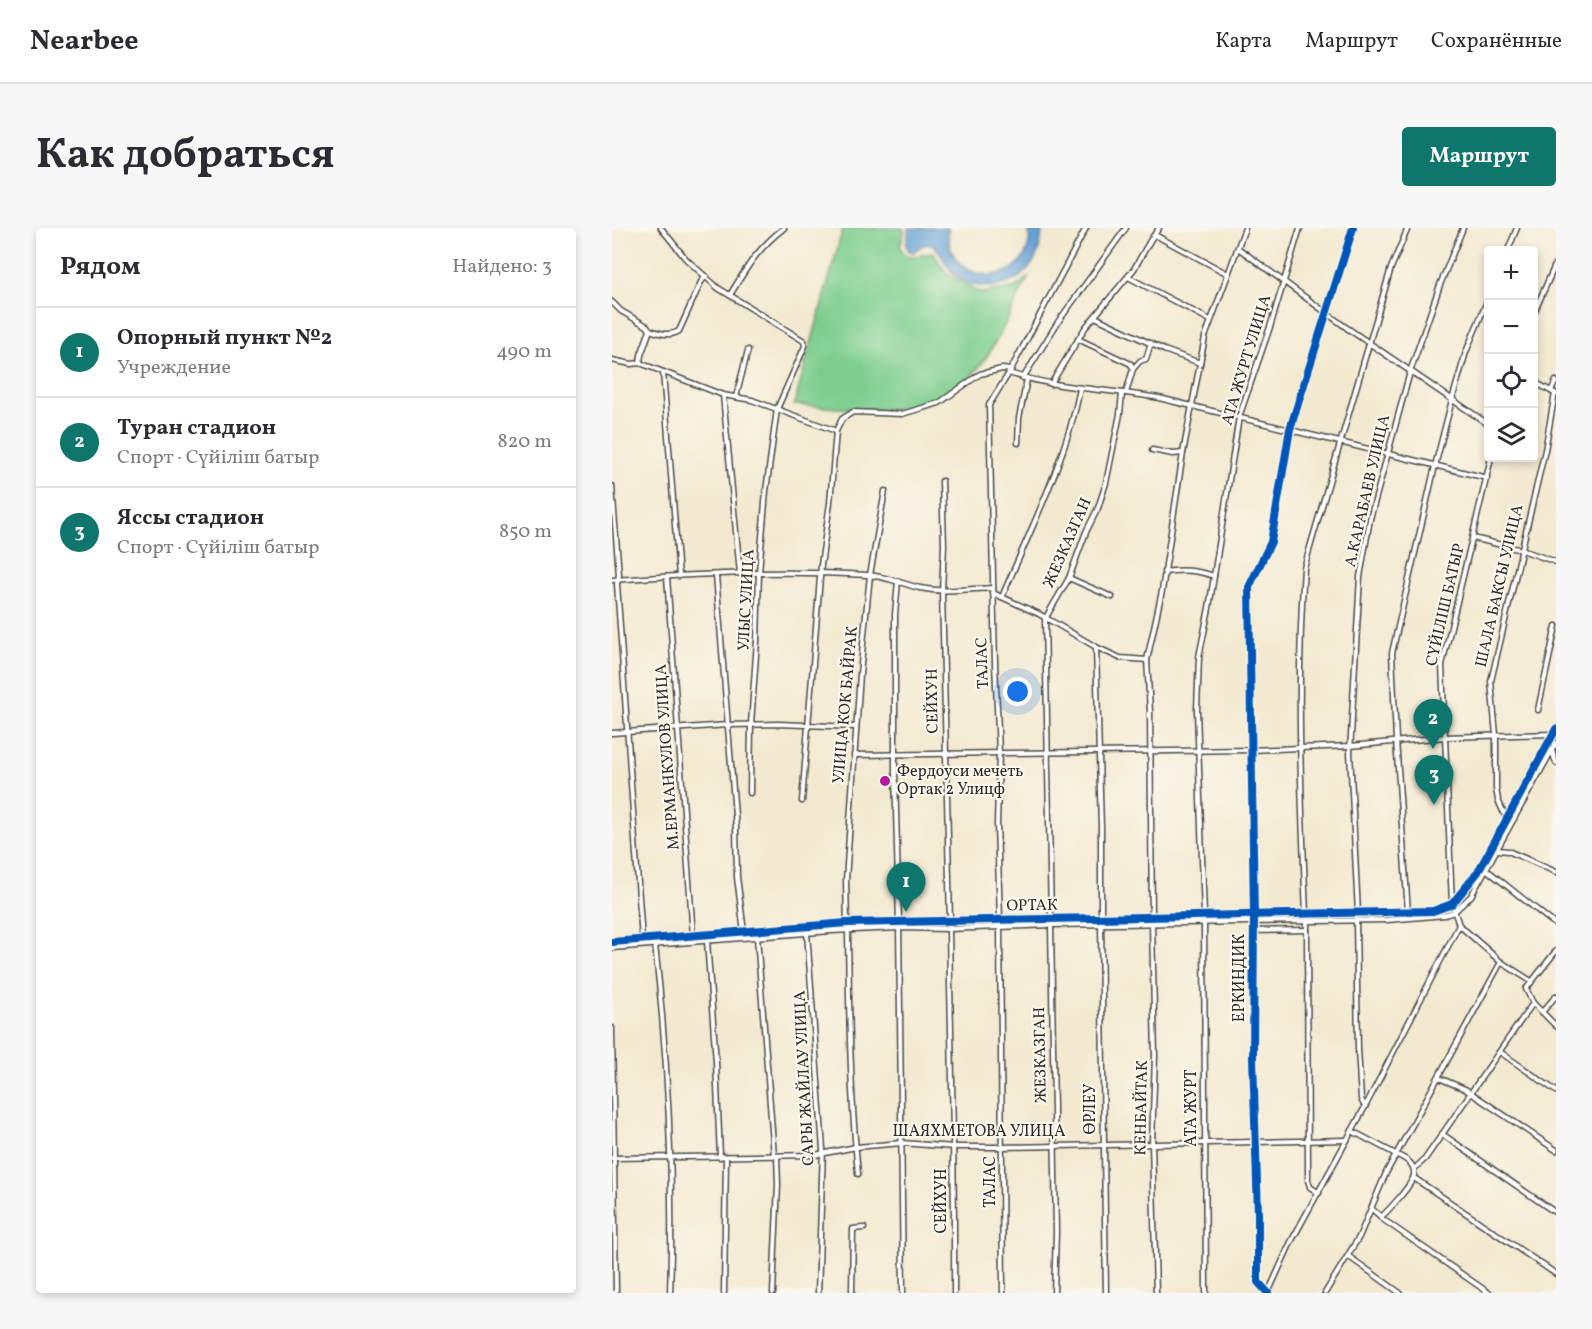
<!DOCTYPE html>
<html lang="ru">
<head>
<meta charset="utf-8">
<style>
	:root { --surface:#fff; --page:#f7f7f7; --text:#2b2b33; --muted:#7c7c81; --line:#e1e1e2; --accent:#0f766e }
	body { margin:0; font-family:Vollkorn,serif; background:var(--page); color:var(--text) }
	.controls { position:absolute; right:18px; top:18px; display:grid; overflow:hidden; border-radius:6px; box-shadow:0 3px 9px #0003 }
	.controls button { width:54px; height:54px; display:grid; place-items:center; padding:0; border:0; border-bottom:2px solid var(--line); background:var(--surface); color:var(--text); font:30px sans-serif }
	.you { position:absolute; left:406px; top:464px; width:21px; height:21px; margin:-15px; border:4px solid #fff; border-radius:50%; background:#1a73e8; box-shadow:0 0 0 9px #1a73e833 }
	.badge { display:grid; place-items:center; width:39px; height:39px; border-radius:50%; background:var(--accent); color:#fff; font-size:20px; font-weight:700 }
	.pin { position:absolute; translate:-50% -50px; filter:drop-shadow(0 2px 3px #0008) }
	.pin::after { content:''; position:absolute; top:32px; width:21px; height:18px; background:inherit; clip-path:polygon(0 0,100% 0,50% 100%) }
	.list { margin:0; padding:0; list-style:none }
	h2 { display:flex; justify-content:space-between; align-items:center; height:78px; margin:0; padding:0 24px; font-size:26px }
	h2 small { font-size:20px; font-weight:400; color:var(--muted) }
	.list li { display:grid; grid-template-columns:39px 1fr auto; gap:18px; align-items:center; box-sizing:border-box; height:90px; padding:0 24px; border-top:2px solid var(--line) }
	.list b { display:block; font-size:22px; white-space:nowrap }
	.list p { margin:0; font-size:20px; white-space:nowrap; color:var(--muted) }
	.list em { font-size:20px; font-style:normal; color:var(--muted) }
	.icon { flex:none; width:33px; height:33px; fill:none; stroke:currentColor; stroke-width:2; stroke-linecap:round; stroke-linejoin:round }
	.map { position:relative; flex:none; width:944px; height:1065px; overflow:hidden; border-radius:6px }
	header { display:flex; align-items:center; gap:36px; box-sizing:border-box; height:84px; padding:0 30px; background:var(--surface); border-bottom:2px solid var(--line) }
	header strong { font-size:28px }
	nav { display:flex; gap:33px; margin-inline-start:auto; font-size:21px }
	.intro { display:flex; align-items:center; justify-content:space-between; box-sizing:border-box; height:144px; padding:0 36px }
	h1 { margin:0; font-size:42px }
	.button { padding:15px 27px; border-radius:6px; background:var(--accent); color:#fff; font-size:21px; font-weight:700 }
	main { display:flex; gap:36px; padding:0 36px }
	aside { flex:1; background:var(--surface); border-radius:6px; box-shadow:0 3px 9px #0003 }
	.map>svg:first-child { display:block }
	.green { fill:#7bcd8e; stroke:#537c5c; stroke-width:1.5 }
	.water { fill:#66a1d6; stroke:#486680; stroke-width:1.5 }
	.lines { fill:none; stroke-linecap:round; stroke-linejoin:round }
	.minor-casing { stroke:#494844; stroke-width:7 }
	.minor { stroke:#fff; stroke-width:4 }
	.cycleway-casing { stroke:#fbf7ec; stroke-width:11 }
	.cycleway { stroke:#0057b8; stroke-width:8 }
	.poi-dot { fill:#b5179e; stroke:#fbf7ec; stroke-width:2 }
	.labels { text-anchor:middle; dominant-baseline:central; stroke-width:4.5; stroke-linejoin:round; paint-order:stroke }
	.street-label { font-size:16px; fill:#2b2b2b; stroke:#fbf7ec }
	.poi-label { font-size:16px; fill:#2b2b2b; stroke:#fbf7ec; text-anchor:start }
</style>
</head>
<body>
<header>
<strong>Nearbee</strong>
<nav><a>Карта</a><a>Маршрут</a><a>Сохранённые</a></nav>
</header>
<div class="intro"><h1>Как добраться</h1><a class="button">Маршрут</a></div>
<main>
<aside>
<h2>Рядом<small>Найдено: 3</small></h2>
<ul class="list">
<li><span class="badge">1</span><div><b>Опорный пункт №2</b><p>Учреждение</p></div><em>490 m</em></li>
<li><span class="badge">2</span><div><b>Туран стадион</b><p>Спорт · Сүйіліш батыр</p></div><em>820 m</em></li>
<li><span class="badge">3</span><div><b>Яссы стадион</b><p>Спорт · Сүйіліш батыр</p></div><em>850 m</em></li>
</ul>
</aside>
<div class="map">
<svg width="944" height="1065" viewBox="0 0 944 1065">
	<rect width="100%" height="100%" fill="#fbf7ec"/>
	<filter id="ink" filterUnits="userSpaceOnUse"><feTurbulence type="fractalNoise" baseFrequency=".0167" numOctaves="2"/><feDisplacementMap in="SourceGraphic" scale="12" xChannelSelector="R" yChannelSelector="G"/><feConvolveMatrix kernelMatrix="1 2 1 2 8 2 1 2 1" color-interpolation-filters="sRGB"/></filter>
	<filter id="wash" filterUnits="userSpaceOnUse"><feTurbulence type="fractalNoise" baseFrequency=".008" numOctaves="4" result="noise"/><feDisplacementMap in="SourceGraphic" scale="24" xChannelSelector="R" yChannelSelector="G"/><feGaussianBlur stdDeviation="1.35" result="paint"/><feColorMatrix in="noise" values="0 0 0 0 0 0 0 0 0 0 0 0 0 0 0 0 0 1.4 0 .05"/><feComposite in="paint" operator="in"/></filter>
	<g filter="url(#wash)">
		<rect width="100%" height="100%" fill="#f3e9d0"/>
		<!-- green -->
		<path class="green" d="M231,0H291L292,4L288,19L293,27C300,29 315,26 322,24L329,37L336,46L369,65L404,59L417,48C404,73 392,101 377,125C331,199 255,181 182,177Z"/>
		<!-- water -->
		<path class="water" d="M296,0H336C333,65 425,60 417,0H430V4C429,13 428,22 423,31C408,60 369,68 343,47C334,40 328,21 322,18C314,14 308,18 302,24L297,23L294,17L296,8Z"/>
	</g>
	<g filter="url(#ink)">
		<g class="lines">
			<defs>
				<g id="minor">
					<polyline points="49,0 74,31 106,60 192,113 193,118 165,181 154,263 147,344 145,413 139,496 138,565"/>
					<polyline points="543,7 616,46"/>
					<polyline points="626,20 735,100 876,196"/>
					<polyline points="896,22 905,0"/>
					<polyline points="516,49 598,92"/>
					<path d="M118,67C135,39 145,21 172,0"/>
					<polyline points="0,74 9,83 35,98 38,102 29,127 28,135"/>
					<polyline points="921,87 944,35"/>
					<polyline points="483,89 552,122 588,135"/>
					<path d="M38,102C47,105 58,109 67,103L89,54L94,48"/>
					<polyline points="466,111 519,136 521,141 514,165"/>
					<polyline points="0,132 19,136 28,135 111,167 140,172 224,203 230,191 241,184 290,186 327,175 368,146 390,141 399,142"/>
					<polyline points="521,141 528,133 534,131 539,115"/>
					<polyline points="51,144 67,348"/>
					<path d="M397,145C446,161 497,161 547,170L875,250"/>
					<polyline points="411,150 446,94 514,0"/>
					<polyline points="921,153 944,166"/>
					<polyline points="439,156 473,100 522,41 539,11 547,0"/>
					<polyline points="939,163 944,153"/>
					<polyline points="111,167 128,345"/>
					<polyline points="124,169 136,122"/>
					<polyline points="406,215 407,190 415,151"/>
					<polyline points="540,222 561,226 571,225"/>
					<polyline points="330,253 332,317 330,363 338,693"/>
					<polyline points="0,258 7,347 5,356 30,712"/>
					<polyline points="861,310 910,322 944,334"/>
					<path d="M552,344C569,341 585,342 602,348"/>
					<polyline points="104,347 124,600 125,649 132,704"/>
					<polyline points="55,349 81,708"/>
					<polyline points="457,350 500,369"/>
					<path d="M0,352C85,346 170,342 255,347C274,348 290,356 308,360C332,365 357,361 381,360"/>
					<polyline points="286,353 283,387 283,545 287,694 291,1065"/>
					<polyline points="381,365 427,386 484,419 508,430 535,432"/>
					<path d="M390,369C418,303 454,231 468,161"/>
					<polyline points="484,419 489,600 489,690"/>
					<polyline points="926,482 944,398"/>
					<polyline points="0,505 116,497 166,496 244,499"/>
					<polyline points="940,523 944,535"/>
					<polyline points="242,527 639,522 738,518 833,509 941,506"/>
					<polyline points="190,573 209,337 218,275 224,203"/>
					<polyline points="895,592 886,572 884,561 884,507 879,453 933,222 943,165"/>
					<polyline points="886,622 896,623 944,644"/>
					<polyline points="875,642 944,697"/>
					<polyline points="796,684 784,512 780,425 823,238 840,172 854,124 876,71"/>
					<polyline points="746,685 738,524 748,349 758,291 798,144 828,57 851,0"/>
					<path d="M694,686C689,571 684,455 692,340L779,40L796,0"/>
					<polyline points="592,688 585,482 587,429 597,380 627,189 659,96 688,0"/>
					<polyline points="540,689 538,484 535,432 550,363 571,225 593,109 633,0"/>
					<polyline points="439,691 433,391 457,350 474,304 486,280 494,255 508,186 510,165"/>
					<polyline points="388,692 385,596 387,524 383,435 377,177 397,145 474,0"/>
					<polyline points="744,692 746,821 749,871 753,879"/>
					<polyline points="695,693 696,952 698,959 707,965"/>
					<polyline points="235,695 234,652 248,446 258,347 273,263"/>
					<polyline points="592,695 594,1065"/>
					<polyline points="489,696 494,1065"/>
					<polyline points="540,696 543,828 540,915 544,1065"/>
					<polyline points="439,697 444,1005 442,1065"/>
					<polyline points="388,698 391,1065"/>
					<path d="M337,701C339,822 343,943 342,1065"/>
					<path d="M236,702C237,783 238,865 246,946"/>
					<polyline points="641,703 695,702"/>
					<polyline points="195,705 211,921 206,1065"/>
					<polyline points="145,709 162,928"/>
					<polyline points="95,713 104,834 108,929"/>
					<polyline points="0,714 235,695 821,683 840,676 866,644 944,501"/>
					<path d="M43,717C56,832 62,949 58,1065"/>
					<polyline points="0,720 219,703 287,700 337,701 439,697 775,692 833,687 842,684 859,668 944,515"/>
					<polyline points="944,723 914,761 921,775 944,798"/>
					<polyline points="889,734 919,753"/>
					<polyline points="930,784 944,768"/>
					<polyline points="0,800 4,1065"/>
					<polyline points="888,824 944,863"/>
					<polyline points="827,850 853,861 944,922"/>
					<path d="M740,903L793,931C799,935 803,939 802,947C800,957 777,982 769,989L760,981"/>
					<polyline points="830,906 944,985"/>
					<polyline points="0,930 203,927 244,919 290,915 342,919 391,919 735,912"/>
					<polyline points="802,941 813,931 921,775"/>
					<polyline points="802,950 944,1046"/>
					<polyline points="769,990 877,1065"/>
					<polyline points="736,1028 788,1065"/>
					<polyline points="112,1065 114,929"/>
					<polyline points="161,1065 166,957 165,928"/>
					<polyline points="240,1065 241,1001 252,1000"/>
					<polyline points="656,1065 646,1054 646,986 641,830 642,688 637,359 659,314 678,201 741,0"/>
					<polyline points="656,1065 679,1014 753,879 847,697 840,676 830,437 879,230"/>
					<polyline points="713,1065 747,1009 774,945 889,734 847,697"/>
				</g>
			</defs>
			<!-- minor casing -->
			<use href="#minor" class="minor-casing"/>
			<!-- minor -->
			<use href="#minor" class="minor"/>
			<defs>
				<g id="cycleway">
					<polyline points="0,714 235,695 821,683 840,676 866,644 944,501"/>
					<polyline points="656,1065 646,1054 646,986 641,830 642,688 637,359 659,314 678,201 741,0"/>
				</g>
			</defs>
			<!-- cycleway casing -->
			<use href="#cycleway" class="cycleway-casing"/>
			<!-- cycleway -->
			<use href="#cycleway" class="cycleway"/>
		</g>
	</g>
	<!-- markers -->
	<circle class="poi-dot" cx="273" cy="553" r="6"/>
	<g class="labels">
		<!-- street labels -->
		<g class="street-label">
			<text transform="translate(635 132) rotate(-73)">АТА ЖУРТ УЛИЦА</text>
			<text transform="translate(756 263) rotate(-77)">А.КАРАБАЕВ УЛИЦА</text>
			<text transform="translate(456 315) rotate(-66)">ЖЕЗКАЗГАН</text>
			<text transform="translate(888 358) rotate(-77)">ШАЛА БАКСЫ УЛИЦА</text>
			<text transform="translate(135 372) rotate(-87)">УЛЫС УЛИЦА</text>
			<text transform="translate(834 377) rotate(-77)">СҮЙІЛІШ БАТЫР</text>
			<text transform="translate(371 435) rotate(-92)">ТАЛАС</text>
			<text transform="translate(321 473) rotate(-91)">СЕЙХУН</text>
			<text transform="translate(234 477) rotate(-85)">УЛИЦА КОК БАЙРАК</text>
			<text transform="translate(56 529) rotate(-94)">М.ЕРМАНКУЛОВ УЛИЦА</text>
			<text transform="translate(420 678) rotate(-1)">ОРТАК</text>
			<text transform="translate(628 750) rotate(-90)">ЕРКИНДИК</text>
			<text transform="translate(429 827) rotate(-91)">ЖЕЗКАЗГАН</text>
			<text transform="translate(193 850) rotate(-93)">САРЫ ЖАЙЛАУ УЛИЦА</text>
			<text transform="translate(530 880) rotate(-89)">КЕНБАЙТАК</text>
			<text transform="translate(580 880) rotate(-90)">АТА ЖУРТ</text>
			<text transform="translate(479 881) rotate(-90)">ӨРЛЕУ</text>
			<text x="367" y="904">ШАЯХМЕТОВА УЛИЦА</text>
			<text transform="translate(379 954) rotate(-90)">ТАЛАС</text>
			<text transform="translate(330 973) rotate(-90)">СЕЙХУН</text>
		</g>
		<!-- poi labels -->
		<g class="poi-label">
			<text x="285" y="544">Фердоуси мечеть<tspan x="285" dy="18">Ортак 2 Улицф</tspan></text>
		</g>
	</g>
</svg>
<div class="controls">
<button>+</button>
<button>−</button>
<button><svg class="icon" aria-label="locate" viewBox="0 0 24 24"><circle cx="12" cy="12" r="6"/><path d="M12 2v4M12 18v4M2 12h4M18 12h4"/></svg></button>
<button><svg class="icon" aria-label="layers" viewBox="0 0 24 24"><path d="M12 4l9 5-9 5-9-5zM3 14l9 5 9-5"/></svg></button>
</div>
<div class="you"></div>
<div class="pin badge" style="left:294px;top:684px">1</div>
<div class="pin badge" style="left:821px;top:521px">2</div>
<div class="pin badge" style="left:822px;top:577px">3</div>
</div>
</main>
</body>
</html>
